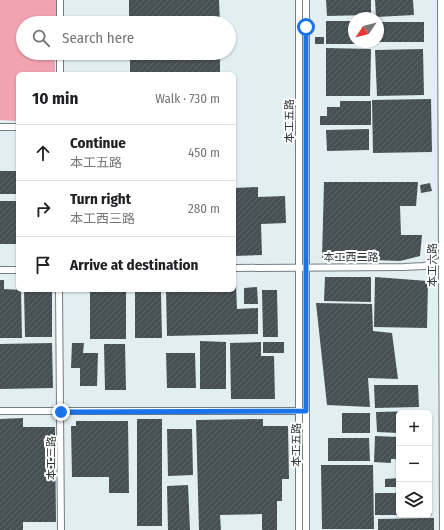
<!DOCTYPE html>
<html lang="en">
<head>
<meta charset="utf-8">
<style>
	:root { --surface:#fff; --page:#f6f6f6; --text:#202124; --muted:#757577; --line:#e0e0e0 }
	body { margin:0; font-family:"Fira Sans Condensed","Noto Sans TC",sans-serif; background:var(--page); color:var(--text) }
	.controls { position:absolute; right:12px; bottom:12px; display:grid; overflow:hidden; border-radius:6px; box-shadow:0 1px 3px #0004 }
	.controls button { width:36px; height:36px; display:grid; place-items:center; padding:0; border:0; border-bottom:1px solid var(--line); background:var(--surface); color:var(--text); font:20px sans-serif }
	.compass { position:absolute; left:348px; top:12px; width:36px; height:36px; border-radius:50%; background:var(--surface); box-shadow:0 1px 3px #0004; rotate:235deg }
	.stop { position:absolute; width:12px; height:12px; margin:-9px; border:3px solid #1a73e8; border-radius:50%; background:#fff }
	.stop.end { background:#1a73e8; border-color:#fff; box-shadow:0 1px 4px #0008 }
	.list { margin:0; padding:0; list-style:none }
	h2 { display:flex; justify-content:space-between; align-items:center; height:52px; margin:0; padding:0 16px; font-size:17px }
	h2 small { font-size:13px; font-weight:400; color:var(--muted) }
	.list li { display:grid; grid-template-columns:26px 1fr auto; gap:12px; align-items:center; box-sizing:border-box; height:56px; padding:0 16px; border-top:1px solid var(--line) }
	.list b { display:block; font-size:15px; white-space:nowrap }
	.list p { margin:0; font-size:13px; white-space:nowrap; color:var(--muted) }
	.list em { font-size:13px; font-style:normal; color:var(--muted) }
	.icon { flex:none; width:22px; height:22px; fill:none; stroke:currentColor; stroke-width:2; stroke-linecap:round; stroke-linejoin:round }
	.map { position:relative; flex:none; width:444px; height:530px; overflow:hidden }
	.search { position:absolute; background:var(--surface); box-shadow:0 1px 3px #0004; left:16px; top:16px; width:220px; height:44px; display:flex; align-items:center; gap:10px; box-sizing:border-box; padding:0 14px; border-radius:22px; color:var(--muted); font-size:15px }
	.panel { position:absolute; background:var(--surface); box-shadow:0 1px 3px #0004; left:16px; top:72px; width:220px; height:220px; border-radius:6px }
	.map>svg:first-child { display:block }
	.green { fill:#f1a4af }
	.building { fill:url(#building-hatch) }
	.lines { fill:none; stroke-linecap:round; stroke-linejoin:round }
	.minor-casing { stroke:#737e82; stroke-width:8 }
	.minor { stroke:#fff; stroke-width:6 }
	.route { stroke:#1a73e8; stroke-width:5 }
	.labels { text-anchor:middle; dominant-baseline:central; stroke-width:4; stroke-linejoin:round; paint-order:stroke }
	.street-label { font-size:11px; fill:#2f3436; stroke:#fff }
</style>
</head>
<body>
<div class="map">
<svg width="444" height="530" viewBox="0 0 444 530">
	<defs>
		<pattern id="building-hatch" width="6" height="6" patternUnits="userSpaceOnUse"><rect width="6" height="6" fill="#465053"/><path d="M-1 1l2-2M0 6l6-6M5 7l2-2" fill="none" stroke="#5f6769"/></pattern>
	</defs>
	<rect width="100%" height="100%" fill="#e1eef2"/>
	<!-- green -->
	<polygon class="green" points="0,0 56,0 56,23 23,23 23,53 55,53 55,74 18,74 18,121 0,120"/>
	<!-- building -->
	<g class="building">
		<polygon points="129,0 219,0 220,23 129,23"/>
		<polygon points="326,0 371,0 371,15 327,16"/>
		<polygon points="375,0 413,0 414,15 376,17"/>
		<polygon points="326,21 354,21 354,42 371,42 371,44 326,44"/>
		<rect x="378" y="22" width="46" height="20"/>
		<rect x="315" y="37" width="9" height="7"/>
		<polygon points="326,48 371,49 370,96 326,96"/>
		<polygon points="423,49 424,95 377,96 375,50"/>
		<rect x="130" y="53" width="90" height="21"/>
		<polygon points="431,99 432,152 373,153 372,100"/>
		<polygon points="340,101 371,101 371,125 320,125 320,116 327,116 327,107 340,107"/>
		<polygon points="369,129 369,150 327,151 326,130"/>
		<rect x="0" y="171" width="18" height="23"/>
		<polygon points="324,182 418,182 416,206 400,206 401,235 422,235 420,256 400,261 322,258"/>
		<polygon points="430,183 432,191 421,193 420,185"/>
		<polygon points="258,187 258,197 285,196 286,223 261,224 262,255 234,256 234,188"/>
		<rect x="0" y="201" width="17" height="43"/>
		<polygon points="325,277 371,277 371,302 324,301"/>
		<polygon points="375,277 428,281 427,328 374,327"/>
		<polygon points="0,280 4,280 4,289 21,290 22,338 0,338"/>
		<polygon points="234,284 236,284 237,309 258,308 258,334 167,336 166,290 234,290"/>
		<polygon points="257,287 258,304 244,304 244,288"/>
		<polygon points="24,290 52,290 52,337 25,337"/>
		<rect x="90" y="290" width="36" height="49"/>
		<polygon points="262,290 277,290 278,337 263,337"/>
		<polygon points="135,291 161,291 162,338 135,338"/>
		<polygon points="316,303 372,304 373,331 392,333 398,379 368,378 370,407 327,405"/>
		<polygon points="200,341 226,342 226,389 200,389"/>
		<polygon points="261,342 261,356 274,356 275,399 231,399 230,343"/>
		<rect x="263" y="342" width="21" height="11"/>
		<polygon points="52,343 53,388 0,389 0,344"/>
		<polygon points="72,343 84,343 83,353 98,353 97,386 80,386 80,368 71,368"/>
		<polygon points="104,344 125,344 126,390 105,390"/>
		<polygon points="166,353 195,353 196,388 167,388"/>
		<polygon points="374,385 418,385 419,407 375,408"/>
		<polygon points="419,411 419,413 399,413 399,433 377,432 376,412"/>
		<rect x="342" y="413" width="28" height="20"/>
		<polygon points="23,418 23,427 55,427 56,522 23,522 23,530 0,530 0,419"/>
		<rect x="137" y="419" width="25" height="107"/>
		<polygon points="263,419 263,426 288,426 289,479 282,479 282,501 277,501 277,530 262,530 262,514 220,515 221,530 199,530 196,420"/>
		<polygon points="76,421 128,421 129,493 109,493 109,477 72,477 71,426 76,426"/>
		<polygon points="167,429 192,429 193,475 168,476"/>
		<polygon points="375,436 399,437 399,459 391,459 391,463 374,462"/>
		<polygon points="328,438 369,438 370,461 328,461"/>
		<polygon points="321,465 373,465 374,529 322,529"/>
		<polygon points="399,478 399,487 385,487 385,479"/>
		<polygon points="188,485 190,530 168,530 167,486"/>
		<rect x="375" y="493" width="24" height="22"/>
		<polygon points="429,493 431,493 432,515 429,515"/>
		<polygon points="434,518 434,530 378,530 378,519"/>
	</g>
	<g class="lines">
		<defs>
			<g id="minor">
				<polyline points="60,0 60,23"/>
				<polyline points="299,0 299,530"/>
				<polyline points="306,0 306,530"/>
				<polyline points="441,0 443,530"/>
				<polyline points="60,53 60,74"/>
				<polyline points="0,127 18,127"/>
				<polyline points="234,268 404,267 424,266 444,261"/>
				<polyline points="0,270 18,270"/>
				<polyline points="59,290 61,530"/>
				<polyline points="0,411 302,411"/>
			</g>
		</defs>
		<!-- minor casing -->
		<use href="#minor" class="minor-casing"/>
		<!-- minor -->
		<use href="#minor" class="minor"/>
	</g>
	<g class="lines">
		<!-- route -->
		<polyline class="route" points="61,412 306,411 306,27"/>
	</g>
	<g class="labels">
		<!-- street labels -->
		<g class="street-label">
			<text transform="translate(289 121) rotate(-90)">本工五路</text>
			<text x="351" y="257">本工西二路</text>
			<text transform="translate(432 265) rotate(-90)">本工六路</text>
			<text transform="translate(296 445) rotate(-90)">本工五路</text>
			<text transform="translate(51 458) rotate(-90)">本工三路</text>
		</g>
	</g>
</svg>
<div class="controls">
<button>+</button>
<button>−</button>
<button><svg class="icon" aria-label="layers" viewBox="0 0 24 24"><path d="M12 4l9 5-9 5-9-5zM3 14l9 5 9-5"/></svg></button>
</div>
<svg class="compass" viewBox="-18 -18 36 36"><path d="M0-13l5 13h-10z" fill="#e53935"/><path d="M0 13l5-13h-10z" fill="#757577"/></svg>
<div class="stop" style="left:306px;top:27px"></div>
<div class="stop end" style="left:61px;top:412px"></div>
<div class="search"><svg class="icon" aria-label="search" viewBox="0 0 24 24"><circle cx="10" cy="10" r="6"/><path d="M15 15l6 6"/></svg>Search here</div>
<section class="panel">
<h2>10 min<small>Walk · 730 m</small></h2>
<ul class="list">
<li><svg class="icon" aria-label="ahead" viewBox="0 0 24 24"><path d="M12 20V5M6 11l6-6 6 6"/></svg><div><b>Continue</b><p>本工五路</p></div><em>450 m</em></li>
<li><svg class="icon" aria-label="right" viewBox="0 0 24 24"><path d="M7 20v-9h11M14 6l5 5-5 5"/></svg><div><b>Turn right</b><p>本工西三路</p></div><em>280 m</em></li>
<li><svg class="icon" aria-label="arrive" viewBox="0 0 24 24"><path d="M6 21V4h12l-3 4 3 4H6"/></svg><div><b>Arrive at destination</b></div></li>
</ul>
</section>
</div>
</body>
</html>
